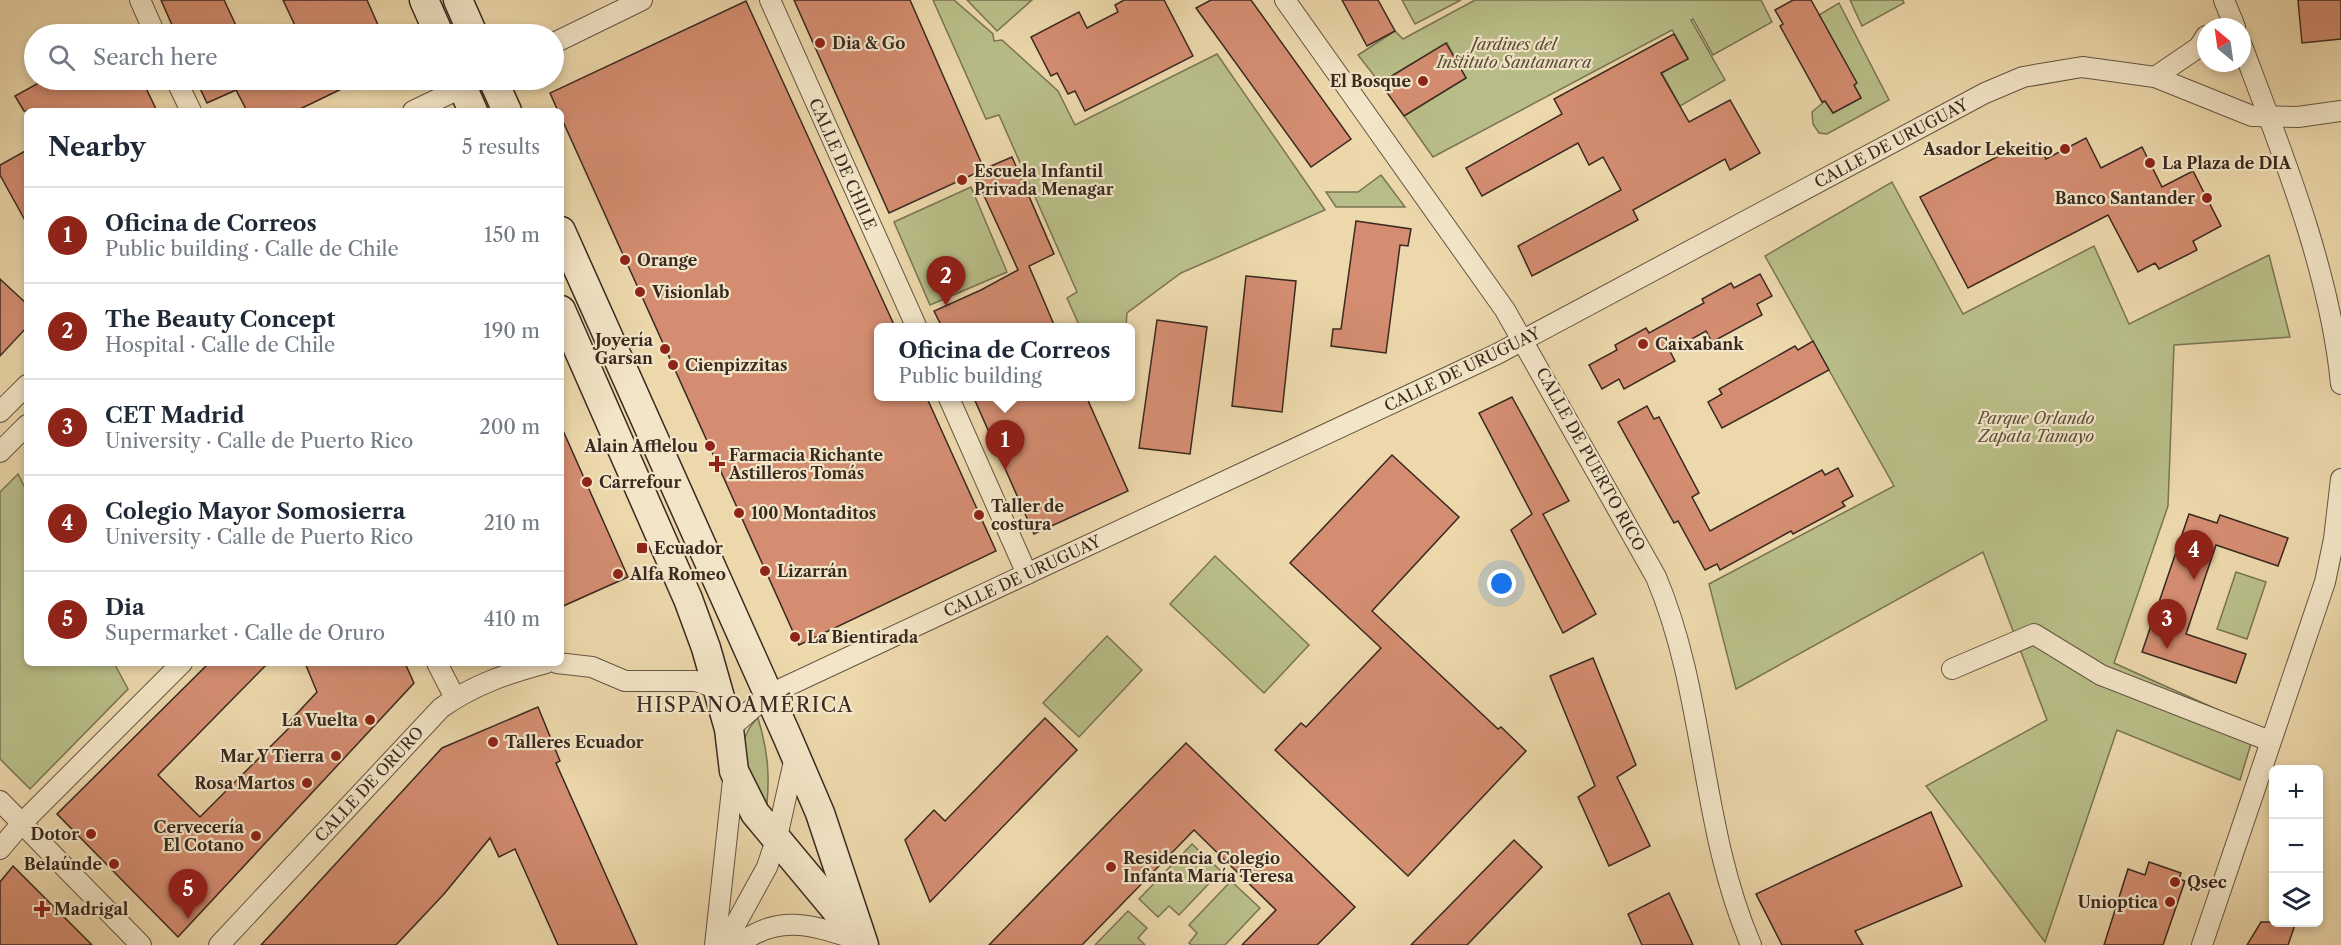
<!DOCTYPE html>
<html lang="en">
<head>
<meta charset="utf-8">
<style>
	:root { --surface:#fff; --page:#f2f2f3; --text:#1f2937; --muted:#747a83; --line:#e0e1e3; --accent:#8f2418 }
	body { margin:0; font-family:"Libre Caslon Text",serif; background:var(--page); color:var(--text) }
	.controls { position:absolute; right:18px; bottom:18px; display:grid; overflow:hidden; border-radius:9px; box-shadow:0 3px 9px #0003 }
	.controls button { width:54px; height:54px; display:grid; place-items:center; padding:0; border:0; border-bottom:2px solid var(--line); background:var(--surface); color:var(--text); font:30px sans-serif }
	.compass { position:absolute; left:2197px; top:18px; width:54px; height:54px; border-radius:50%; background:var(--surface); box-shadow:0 3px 9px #0003; rotate:331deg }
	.you { position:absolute; left:1502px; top:584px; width:21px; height:21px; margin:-15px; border:4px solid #fff; border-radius:50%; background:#1a73e8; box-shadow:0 0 0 9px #1a73e833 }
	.badge { display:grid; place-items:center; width:39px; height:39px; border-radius:50%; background:var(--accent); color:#fff; font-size:20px; font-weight:700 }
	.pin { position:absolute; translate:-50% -50px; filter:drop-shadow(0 2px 3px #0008) }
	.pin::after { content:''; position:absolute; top:32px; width:21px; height:18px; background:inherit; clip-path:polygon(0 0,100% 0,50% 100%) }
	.popup { position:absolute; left:874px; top:323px; width:261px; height:78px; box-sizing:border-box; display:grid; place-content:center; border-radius:9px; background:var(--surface); filter:drop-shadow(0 2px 4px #0005); font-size:20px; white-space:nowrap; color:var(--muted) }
	.popup b { font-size:22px; color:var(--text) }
	.popup::after { content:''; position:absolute; left:50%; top:100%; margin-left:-12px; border:12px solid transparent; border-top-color:var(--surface) }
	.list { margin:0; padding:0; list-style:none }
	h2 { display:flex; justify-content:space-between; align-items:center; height:78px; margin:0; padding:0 24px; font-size:26px }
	h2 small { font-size:20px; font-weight:400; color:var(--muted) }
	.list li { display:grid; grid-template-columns:39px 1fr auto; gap:18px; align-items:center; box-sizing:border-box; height:96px; padding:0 24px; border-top:2px solid var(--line) }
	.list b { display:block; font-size:22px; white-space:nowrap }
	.list p { margin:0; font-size:20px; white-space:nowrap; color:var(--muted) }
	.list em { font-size:20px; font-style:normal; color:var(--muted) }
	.icon { flex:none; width:33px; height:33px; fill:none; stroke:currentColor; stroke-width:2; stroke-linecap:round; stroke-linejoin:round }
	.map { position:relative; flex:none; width:2341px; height:945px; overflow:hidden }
	.search { position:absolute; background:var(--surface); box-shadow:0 3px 9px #0003; left:24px; top:24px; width:540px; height:66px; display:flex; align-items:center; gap:15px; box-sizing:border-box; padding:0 21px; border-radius:33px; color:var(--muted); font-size:22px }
	.panel { position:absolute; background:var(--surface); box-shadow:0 3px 9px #0003; left:24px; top:108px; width:540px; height:558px; border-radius:9px }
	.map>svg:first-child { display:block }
	.green { fill:#b9be88; stroke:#7a7454; stroke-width:1.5 }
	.building { fill:#d48d71; stroke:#3a2920; stroke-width:1.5 }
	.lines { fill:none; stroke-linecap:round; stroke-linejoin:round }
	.street-casing { stroke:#665543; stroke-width:22 }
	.secondary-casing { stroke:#3a2920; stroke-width:31 }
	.street { stroke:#f3e6c8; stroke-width:20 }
	.secondary { stroke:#f3e6c8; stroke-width:28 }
	.poi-dot { fill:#8f2418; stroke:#f3e6c8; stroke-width:2 }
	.labels { text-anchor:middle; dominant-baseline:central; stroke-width:4.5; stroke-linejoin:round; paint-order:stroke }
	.poi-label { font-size:16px; font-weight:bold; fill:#3a2920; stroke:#f3e6c8; text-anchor:start }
	.park-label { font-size:16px; font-style:italic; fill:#5a4e3a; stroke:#f3e6c8 }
	.street-label { font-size:16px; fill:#3a2920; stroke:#f3e6c8 }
	.quarter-label { font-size:20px; letter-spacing:1.5px; fill:#3a2920; stroke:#f3e6c8 }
</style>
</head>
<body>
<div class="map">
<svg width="2341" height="945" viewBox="0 0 2341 945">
	<rect width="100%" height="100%" fill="#ecd8ab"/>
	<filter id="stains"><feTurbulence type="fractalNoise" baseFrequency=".00333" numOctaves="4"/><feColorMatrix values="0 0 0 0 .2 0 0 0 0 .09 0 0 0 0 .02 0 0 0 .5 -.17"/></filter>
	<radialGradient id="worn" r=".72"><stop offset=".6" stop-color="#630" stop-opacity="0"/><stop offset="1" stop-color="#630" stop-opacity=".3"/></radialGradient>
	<!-- green -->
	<g class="green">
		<polygon points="933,0 954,0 993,34 994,41 1002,40 1058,91 1075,125 1217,54 1325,210 1181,273 1127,313 1126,327 1080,327 1067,298 1077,292 999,115 986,119"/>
		<polygon points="967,0 1032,0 997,31"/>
		<polygon points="1402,0 1461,0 1415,24"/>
		<polygon points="1475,0 1761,0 1772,22 1713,55 1693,19 1691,20 1725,80 1680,106 1662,73 1688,58 1672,30 1433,157 1404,116 1466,78 1447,43 1380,83 1358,55 1395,31 1403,39"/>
		<polygon points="1850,0 1903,0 1904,3 1862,26"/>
		<polygon points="1839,3 1889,100 1827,134 1819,133 1813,124 1812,112 1825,101 1833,113 1861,98 1854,85 1856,83 1819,15"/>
		<polygon points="1381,175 1405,207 1336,207 1326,192 1358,192"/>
		<polygon points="1892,182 1963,314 2094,246 2129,324 2269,255 2290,337 2174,345 2168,506 2114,663 2256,727 2240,780 2117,730 2045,942 1926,786 2047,720 1983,552 1736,689 1709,584 1894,486 1765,256"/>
		<polygon points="971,187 1007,272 930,305 894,222"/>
		<polygon points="18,474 27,492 27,663 114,663 128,689 30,789 0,759 0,492"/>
		<polygon points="1215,556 1309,645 1264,693 1170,604"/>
		<polygon points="2236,572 2266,582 2247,639 2217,629"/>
		<polygon points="1107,636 1142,670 1079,737 1043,703"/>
		<path d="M758,718C767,748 770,772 767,803C749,777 729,745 758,718Z"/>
		<polygon points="1192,844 1221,871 1179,915 1169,906 1158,917 1139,899"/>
		<polygon points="1231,881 1260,908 1225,945 1192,945 1189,943 1197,933 1189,925"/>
		<polygon points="1128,911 1147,928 1138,938 1145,945 1095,945"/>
	</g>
	<!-- building -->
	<g class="building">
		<polygon points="161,0 224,0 240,34 176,34"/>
		<polygon points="283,0 367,0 382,34 299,34"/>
		<polygon points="794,0 910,0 984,169 1012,157 1054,254 1029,266 1055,327 942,327 934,311 981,290 1018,270 1004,239 974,174 889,213"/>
		<polygon points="1124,0 1164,0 1193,56 1085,111 1075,91 1068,94 1057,73 1051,76 1031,37 1079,12 1087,28 1118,12 1115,5"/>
		<polygon points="1211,0 1251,0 1351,139 1311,167 1196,8"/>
		<polygon points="1342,0 1378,0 1395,31 1367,46"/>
		<polygon points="1793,0 1811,0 1857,83 1854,85 1861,98 1833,113 1825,101 1822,102 1780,26 1783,24 1775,10"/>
		<polygon points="2298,0 2341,0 2341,39 2302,43"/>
		<polygon points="746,1 895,327 879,327 879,396 926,396 996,551 799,645 561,117 561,111 558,111 550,93"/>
		<polygon points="1674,34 1688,59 1661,73 1689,122 1730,100 1760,153 1730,170 1725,159 1633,210 1638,220 1532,276 1518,246 1621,190 1603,157 1589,165 1578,143 1482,196 1466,168 1562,114 1554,99"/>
		<polygon points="1446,43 1466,78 1404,116 1380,83"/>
		<polygon points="44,80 142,80 157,111 24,111 15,96"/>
		<polygon points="196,80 360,80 296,111 247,111 236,90 207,103"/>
		<polygon points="2086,138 2101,168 2142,147 2162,187 2193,171 2221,226 2193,241 2197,250 2159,269 2155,263 2138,272 2108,215 1968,288 1920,197 2012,149 2015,153 2037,142 2046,159"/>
		<polygon points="27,150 27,224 0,175 0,165"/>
		<polygon points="1356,221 1411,229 1408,246 1400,245 1386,353 1331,346 1333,329 1341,329"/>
		<polygon points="1760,274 1772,296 1757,304 1762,315 1712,342 1706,331 1670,351 1675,361 1624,389 1619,379 1602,389 1589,365 1617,350 1615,345 1646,328 1649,333 1704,303 1702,299 1731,283 1734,288"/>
		<polygon points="1246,276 1296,281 1282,412 1232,406"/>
		<polygon points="0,279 27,304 27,327 0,356"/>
		<polygon points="1157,320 1207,327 1190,454 1139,448"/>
		<polygon points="1813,341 1829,370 1722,428 1708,402 1722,394 1719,389 1795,346 1798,350"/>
		<polygon points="973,396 1086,396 1128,491 1034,534"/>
		<polygon points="1512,397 1569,501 1543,514 1596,614 1563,633 1511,530 1532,514 1479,413"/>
		<polygon points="1647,406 1654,419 1659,417 1699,493 1692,497 1710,531 1822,470 1825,475 1838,468 1853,496 1842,502 1845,506 1793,534 1791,531 1720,570 1717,564 1705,570 1678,521 1674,523 1618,422"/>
		<polygon points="561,426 628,577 561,607"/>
		<polygon points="1392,455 1459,517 1372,611 1498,729 1501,727 1526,751 1408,876 1275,750 1301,723 1306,727 1381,648 1290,563"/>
		<polygon points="2189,514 2217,523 2220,515 2288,538 2278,566 2216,545 2186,634 2246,654 2236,683 2142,652"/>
		<polygon points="1593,658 1636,765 1617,777 1650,846 1609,866 1578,797 1595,786 1550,676"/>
		<polygon points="209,663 268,663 158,775 200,817 292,725 289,722 317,692 305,663 405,663 414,683 178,937 57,814"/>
		<polygon points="538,707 560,761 556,763 637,945 558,945 515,849 499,857 490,838 444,894 396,945 261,945 442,748"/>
		<polygon points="1045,718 1077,750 930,902 905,840 934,810 945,821"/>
		<polygon points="1186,743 1355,907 1317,945 1242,945 1276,910 1194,830 1082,945 989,945"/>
		<polygon points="1931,812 1962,886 1855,931 1863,945 1782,945 1756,894"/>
		<polygon points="1514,840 1542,867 1467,945 1411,945"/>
		<polygon points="2149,862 2181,873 2179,879 2185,881 2163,945 2104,945 2128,869 2145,875"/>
		<polygon points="13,866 92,945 0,945 0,882"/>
		<polygon points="1669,893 1693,945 1642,945 1628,914"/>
		<polygon points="2261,922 2296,922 2288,945 2247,945"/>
	</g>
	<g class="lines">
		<defs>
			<g id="street">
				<polyline points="140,0 155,34"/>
				<polyline points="770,0 917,328"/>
				<path d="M1285,0L1505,310L1656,577C1706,695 1700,827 1751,945"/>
				<polyline points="2224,0 2235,27"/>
				<polyline points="554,43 642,0"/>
				<path d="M2242,46C2282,152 2330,270 2341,384"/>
				<polyline points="2155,77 2199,47 2206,36"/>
				<polyline points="176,80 191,111"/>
				<polyline points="413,111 478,80"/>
				<polyline points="948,396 1027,574"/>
				<polyline points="0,412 27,385"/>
				<polyline points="0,452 27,425"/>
				<polyline points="437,663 455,698"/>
				<polyline points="557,663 592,667 625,681 696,681 718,689"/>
				<polyline points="1952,669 2034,634 2101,675 2270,741"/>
				<polyline points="729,729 768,695 1497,354 1985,93 2023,77 2082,67 2155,77 2252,116 2298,117 2341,111"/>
				<polyline points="0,801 141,945"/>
				<polyline points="0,849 22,823 182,663"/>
				<path d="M219,945L441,708C473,685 508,673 546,663"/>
				<polyline points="715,945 734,771"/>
				<polyline points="724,945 767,867 777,837 795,757"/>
				<path d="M738,945C780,911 817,927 862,941"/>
				<polyline points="2202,945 2325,582 2334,539 2341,479"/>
			</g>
			<g id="secondary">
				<polyline points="424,0 439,34"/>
				<polyline points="458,0 473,34"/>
				<polyline points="459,80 473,111"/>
				<polyline points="493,80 507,111"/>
				<polyline points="561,231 787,736 820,813 864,945"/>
				<polyline points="561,310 688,599 706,648 729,729 734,771 755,813 851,928"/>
			</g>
		</defs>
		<!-- street casing -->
		<use href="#street" class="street-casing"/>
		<!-- secondary casing -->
		<use href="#secondary" class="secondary-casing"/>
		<!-- street -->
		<use href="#street" class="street"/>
		<!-- secondary -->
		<use href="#secondary" class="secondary"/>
	</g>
	<!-- markers -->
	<g class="poi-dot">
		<circle cx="820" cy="43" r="6"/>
		<circle cx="1423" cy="81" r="6"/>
		<circle cx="2065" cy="149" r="6"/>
		<circle cx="2150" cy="163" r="6"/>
		<circle cx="962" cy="180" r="6"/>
		<circle cx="2207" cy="198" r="6"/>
		<circle cx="625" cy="260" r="6"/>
		<circle cx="640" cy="292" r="6"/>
		<circle cx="1643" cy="344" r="6"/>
		<circle cx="665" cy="349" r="6"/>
		<circle cx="673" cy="365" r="6"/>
		<circle cx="710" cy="446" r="6"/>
		<path d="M714 455h6v6h6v6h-6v6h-6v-6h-6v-6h6z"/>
		<circle cx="587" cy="482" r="6"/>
		<circle cx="739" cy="513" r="6"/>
		<circle cx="979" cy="515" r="6"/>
		<rect x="636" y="542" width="12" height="12" rx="3"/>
		<circle cx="765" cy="571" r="6"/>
		<circle cx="618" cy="574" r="6"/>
		<circle cx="795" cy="637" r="6"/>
		<circle cx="370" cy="720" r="6"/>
		<circle cx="493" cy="742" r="6"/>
		<circle cx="336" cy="756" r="6"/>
		<circle cx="307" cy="783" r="6"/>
		<circle cx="91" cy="834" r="6"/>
		<circle cx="256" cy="836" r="6"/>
		<circle cx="114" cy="864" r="6"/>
		<circle cx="1111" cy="867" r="6"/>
		<circle cx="2175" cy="882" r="6"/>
		<circle cx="2170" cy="902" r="6"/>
		<path d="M39 900h6v6h6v6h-6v6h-6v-6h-6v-6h6z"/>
	</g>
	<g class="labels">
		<!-- poi labels -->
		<g class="poi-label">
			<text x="832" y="43">Dia &amp; Go</text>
			<text x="1411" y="81" text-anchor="end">El Bosque</text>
			<text x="2053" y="149" text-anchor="end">Asador Lekeitio</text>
			<text x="2162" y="163">La Plaza de DIA</text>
			<text x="974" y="171">Escuela Infantil<tspan x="974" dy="18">Privada Menagar</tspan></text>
			<text x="2195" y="198" text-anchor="end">Banco Santander</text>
			<text x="637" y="260">Orange</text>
			<text x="652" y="292">Visionlab</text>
			<text x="653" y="340" text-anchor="end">Joyería<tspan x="653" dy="18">Garsan</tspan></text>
			<text x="1655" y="344">Caixabank</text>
			<text x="685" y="365">Cienpizzitas</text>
			<text x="698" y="446" text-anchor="end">Alain Afflelou</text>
			<text x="729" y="455">Farmacia Richante<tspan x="729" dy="18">Astilleros Tomás</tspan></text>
			<text x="599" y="482">Carrefour</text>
			<text x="991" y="506">Taller de<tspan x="991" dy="18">costura</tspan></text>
			<text x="751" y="513">100 Montaditos</text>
			<text x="654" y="548">Ecuador</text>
			<text x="777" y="571">Lizarrán</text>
			<text x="630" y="574">Alfa Romeo</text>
			<text x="807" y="637">La Bientirada</text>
			<text x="358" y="720" text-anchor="end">La Vuelta</text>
			<text x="505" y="742">Talleres Ecuador</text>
			<text x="324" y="756" text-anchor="end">Mar Y Tierra</text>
			<text x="295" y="783" text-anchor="end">Rosa Martos</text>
			<text x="244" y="827" text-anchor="end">Cervecería<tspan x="244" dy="18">El Cotano</tspan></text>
			<text x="79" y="834" text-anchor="end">Dotor</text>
			<text x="1123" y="858">Residencia Colegio<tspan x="1123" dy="18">Infanta María Teresa</tspan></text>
			<text x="102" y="864" text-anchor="end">Belaúnde</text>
			<text x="2187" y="882">Qsec</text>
			<text x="2158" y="902" text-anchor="end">Unioptica</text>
			<text x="54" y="909">Madrigal</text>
		</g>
		<!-- park labels -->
		<g class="park-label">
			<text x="1514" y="44">Jardines del<tspan x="1514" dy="18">Instituto Santamarca</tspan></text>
			<text x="2036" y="418">Parque Orlando<tspan x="2036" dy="18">Zapata Tamayo</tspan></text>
		</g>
		<!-- street labels -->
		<g class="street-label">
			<text transform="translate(1891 143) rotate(-28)">CALLE DE URUGUAY</text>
			<text transform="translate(843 164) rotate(66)">CALLE DE CHILE</text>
			<text transform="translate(1462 369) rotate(-26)">CALLE DE URUGUAY</text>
			<text transform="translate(1591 459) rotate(61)">CALLE DE PUERTO RICO</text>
			<text transform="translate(1022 576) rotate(-25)">CALLE DE URUGUAY</text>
			<text transform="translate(369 784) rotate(-47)">CALLE DE ORURO</text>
		</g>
		<!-- quarter labels -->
		<g class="quarter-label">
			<text x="745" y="705">HISPANOAMÉRICA</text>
		</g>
	</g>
	<rect width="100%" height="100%" filter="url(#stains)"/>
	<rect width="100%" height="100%" fill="url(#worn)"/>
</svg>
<div class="controls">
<button>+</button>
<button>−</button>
<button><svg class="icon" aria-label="layers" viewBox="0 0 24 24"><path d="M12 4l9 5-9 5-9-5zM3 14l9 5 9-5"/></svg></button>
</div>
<svg class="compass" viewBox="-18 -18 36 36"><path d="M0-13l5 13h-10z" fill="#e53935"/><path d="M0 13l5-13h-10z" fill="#747a83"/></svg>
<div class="you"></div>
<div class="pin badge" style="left:1005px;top:470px">1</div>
<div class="popup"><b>Oficina de Correos</b>Public building</div>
<div class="pin badge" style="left:946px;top:306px">2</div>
<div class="pin badge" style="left:2167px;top:649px">3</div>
<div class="pin badge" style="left:2194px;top:580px">4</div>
<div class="pin badge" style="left:188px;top:919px">5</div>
<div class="search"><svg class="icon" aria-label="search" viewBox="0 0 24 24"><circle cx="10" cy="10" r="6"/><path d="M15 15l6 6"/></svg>Search here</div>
<section class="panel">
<h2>Nearby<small>5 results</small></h2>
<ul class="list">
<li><span class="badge">1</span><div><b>Oficina de Correos</b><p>Public building · Calle de Chile</p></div><em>150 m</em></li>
<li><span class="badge">2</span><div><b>The Beauty Concept</b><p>Hospital · Calle de Chile</p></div><em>190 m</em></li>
<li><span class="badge">3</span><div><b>CET Madrid</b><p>University · Calle de Puerto Rico</p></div><em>200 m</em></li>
<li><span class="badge">4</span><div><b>Colegio Mayor Somosierra</b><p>University · Calle de Puerto Rico</p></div><em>210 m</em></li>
<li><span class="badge">5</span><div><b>Dia</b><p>Supermarket · Calle de Oruro</p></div><em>410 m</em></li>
</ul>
</section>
</div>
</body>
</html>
